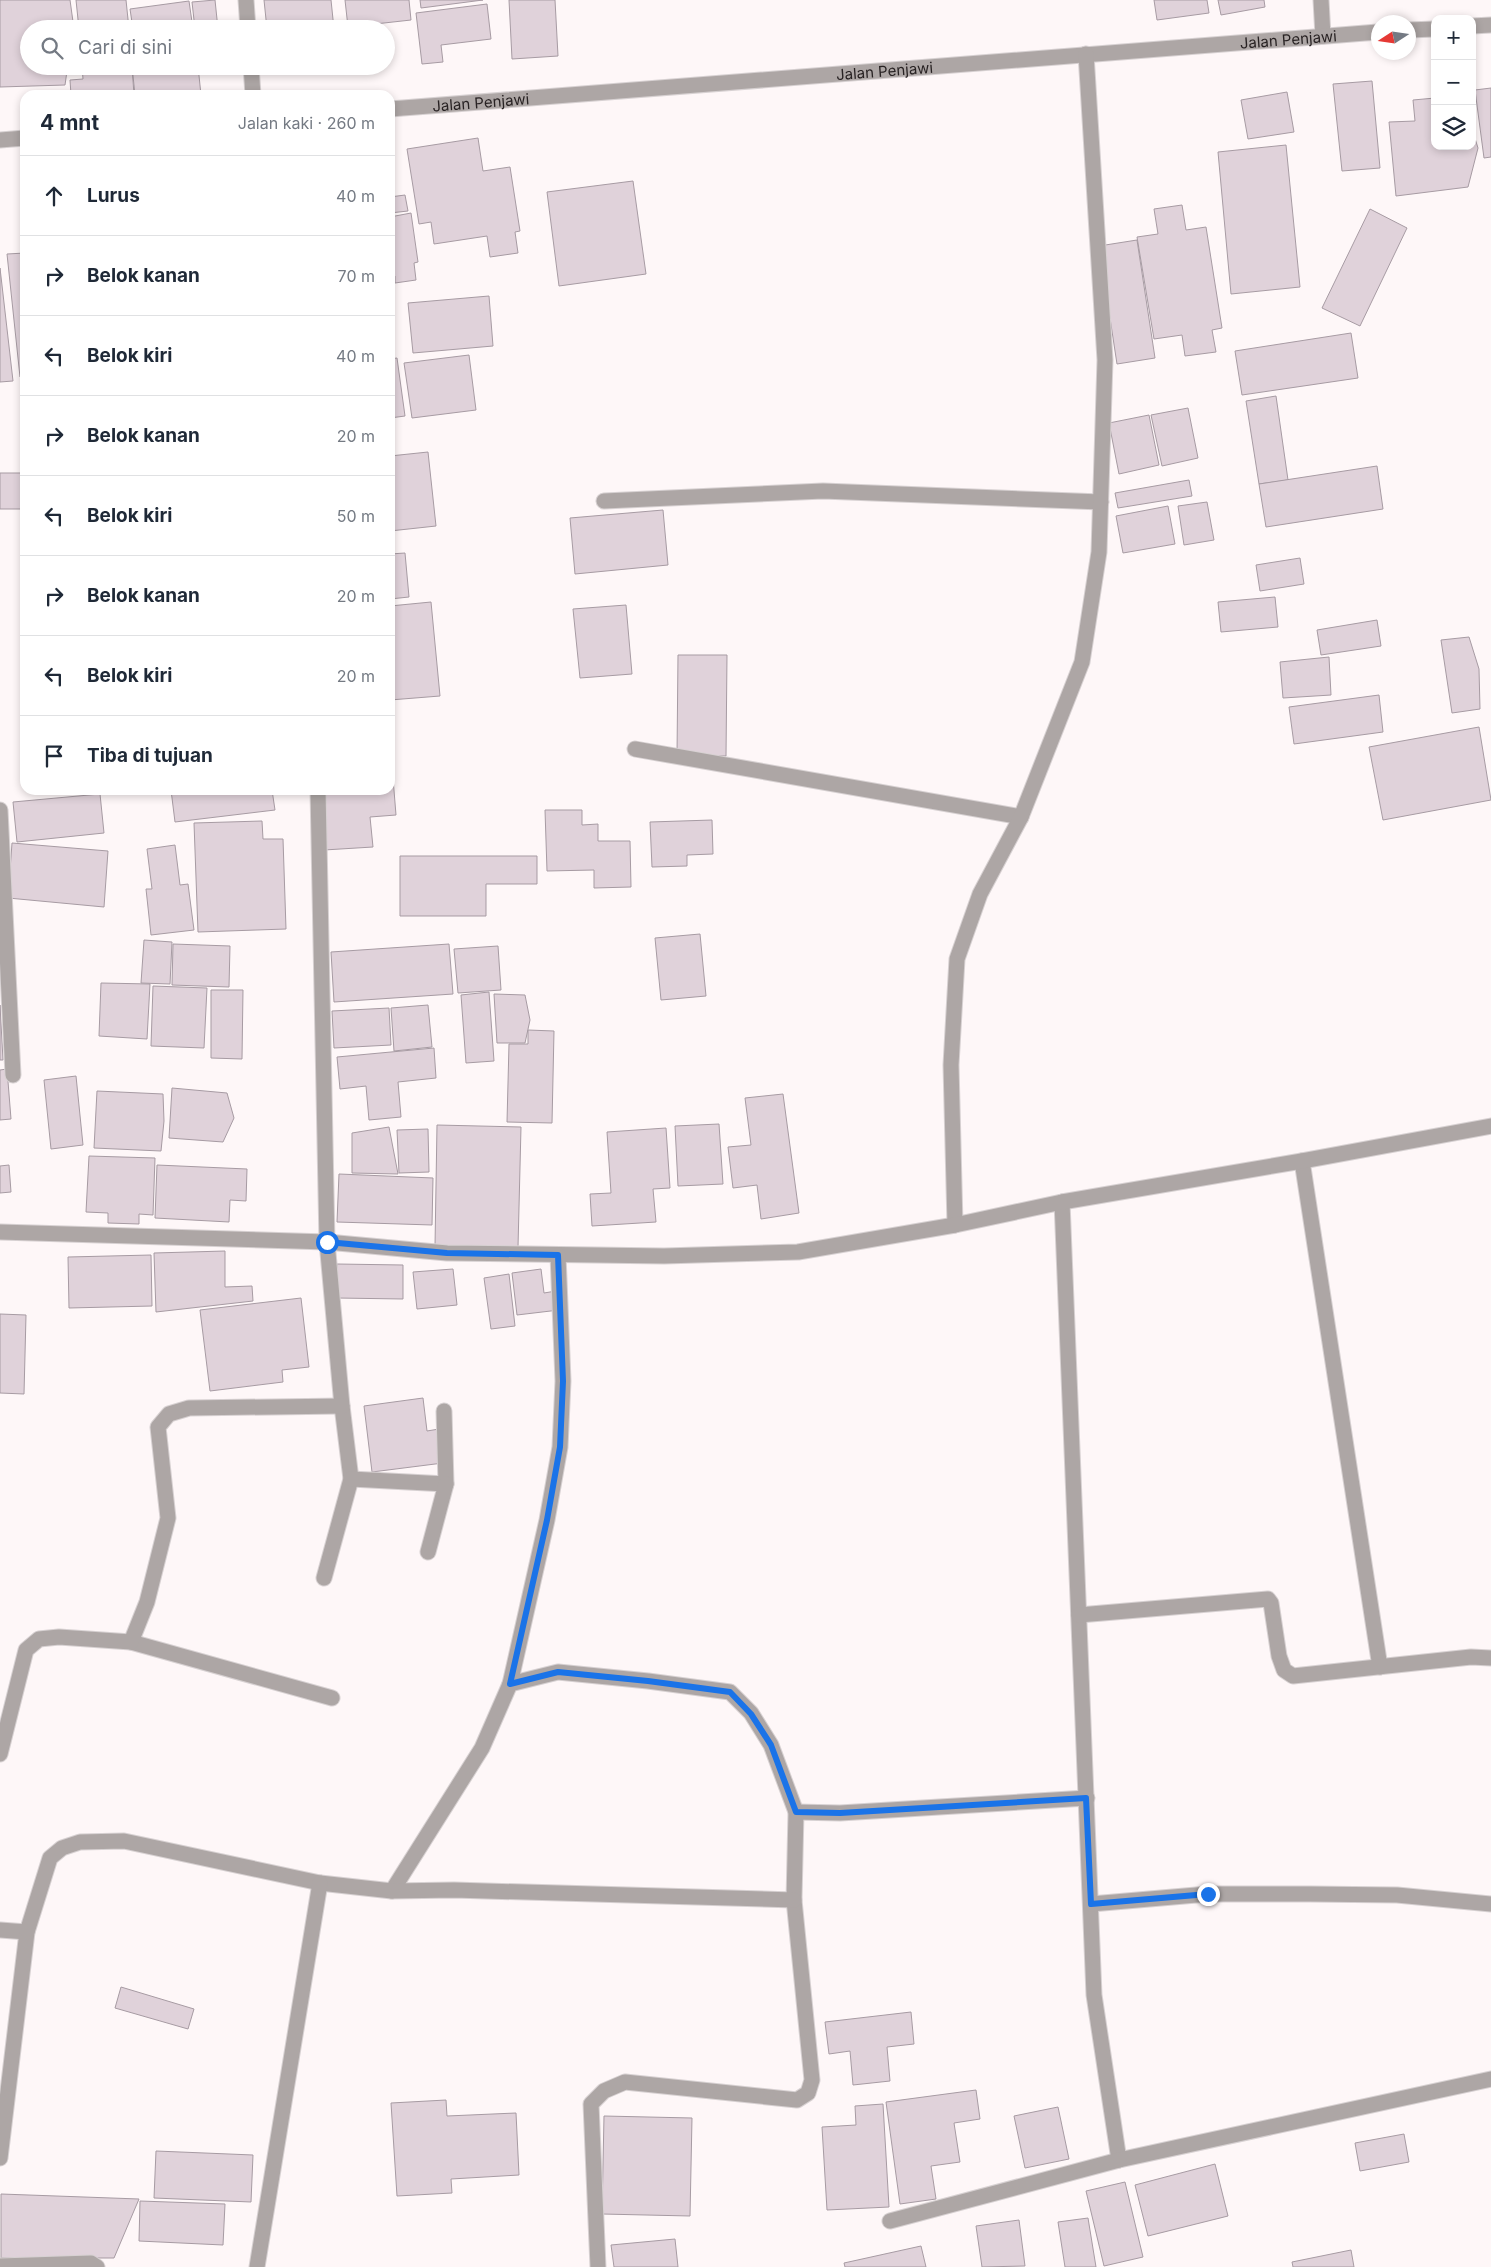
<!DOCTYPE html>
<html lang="id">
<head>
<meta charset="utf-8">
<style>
	:root { --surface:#fff; --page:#f6f6f7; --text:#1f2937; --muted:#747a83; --line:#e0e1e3 }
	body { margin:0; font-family:Inter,sans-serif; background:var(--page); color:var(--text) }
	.controls { position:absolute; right:15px; top:15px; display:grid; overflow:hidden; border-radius:10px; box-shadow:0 2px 8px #0003 }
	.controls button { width:45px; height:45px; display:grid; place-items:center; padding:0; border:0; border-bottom:1px solid var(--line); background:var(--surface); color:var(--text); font:25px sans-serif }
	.compass { position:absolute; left:1371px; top:15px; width:45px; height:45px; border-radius:50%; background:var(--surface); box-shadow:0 2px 8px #0003; rotate:258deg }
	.stop { position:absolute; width:15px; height:15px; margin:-11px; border:4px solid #1a73e8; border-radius:50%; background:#fff }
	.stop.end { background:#1a73e8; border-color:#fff; box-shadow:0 1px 5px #0008 }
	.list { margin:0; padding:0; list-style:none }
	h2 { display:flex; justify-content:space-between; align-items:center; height:65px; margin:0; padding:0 20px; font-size:21px }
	h2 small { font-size:16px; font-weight:400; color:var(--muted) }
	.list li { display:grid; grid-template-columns:32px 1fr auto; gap:15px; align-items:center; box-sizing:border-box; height:80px; padding:0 20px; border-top:1px solid var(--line) }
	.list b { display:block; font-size:19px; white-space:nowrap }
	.list em { font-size:16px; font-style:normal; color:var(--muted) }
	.icon { flex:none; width:28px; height:28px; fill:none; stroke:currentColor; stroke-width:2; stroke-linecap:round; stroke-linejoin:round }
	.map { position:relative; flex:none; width:1491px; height:2267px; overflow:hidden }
	.search { position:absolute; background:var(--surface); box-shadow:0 2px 8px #0003; left:20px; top:20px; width:375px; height:55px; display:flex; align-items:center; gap:12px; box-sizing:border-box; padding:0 18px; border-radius:28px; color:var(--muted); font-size:19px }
	.panel { position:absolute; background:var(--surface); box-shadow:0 2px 8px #0003; left:20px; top:90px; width:375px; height:705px; border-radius:15px }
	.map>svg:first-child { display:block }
	.building { fill:#e0d2da; stroke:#a79ba3 }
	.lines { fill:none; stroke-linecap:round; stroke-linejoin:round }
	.minor-casing { stroke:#d7d1d2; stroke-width:17 }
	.minor { stroke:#ada6a5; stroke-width:15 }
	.route { stroke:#1a73e8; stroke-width:6 }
	.labels { text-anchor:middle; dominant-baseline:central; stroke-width:4; stroke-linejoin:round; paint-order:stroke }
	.street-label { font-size:15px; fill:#282223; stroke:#fff }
</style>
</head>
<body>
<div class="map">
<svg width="1491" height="2267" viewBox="0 0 1491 2267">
	<rect width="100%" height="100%" fill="#fef7f8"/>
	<!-- building -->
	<g class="building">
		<polygon points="0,0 70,0 74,29 29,29 29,66 79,66 80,70 67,71 65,85 0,87"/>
		<polygon points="76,0 126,0 129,29 79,29"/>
		<polygon points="215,0 218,29 195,29 192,2"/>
		<polygon points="264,0 331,0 334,29 267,29"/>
		<polygon points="345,0 409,0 411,20 348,27"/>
		<polygon points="420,0 483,0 421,8"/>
		<polygon points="509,0 555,0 558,56 512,59"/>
		<polygon points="1154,0 1207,0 1209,13 1157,20"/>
		<polygon points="1218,0 1264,0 1265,7 1221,15"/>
		<polygon points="189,1 193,29 133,29 130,9"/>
		<polygon points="487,4 491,39 441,45 443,62 422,64 416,13"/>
		<polygon points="82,66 132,66 134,95 71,95 70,80 83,79"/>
		<polygon points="132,66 198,66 201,95 135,95"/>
		<polygon points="1372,81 1380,168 1342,171 1333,84"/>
		<polygon points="1491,88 1491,157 1484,158 1475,90"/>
		<polygon points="1287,92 1294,132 1248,139 1241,100"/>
		<polygon points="1435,98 1435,146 1472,146 1472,129 1478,148 1468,187 1396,196 1389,122 1415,121 1413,100"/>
		<polygon points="478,138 483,171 510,167 520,231 515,232 518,253 490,257 487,236 434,244 431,222 419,224 407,149"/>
		<polygon points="1286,145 1300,287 1231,294 1218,152"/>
		<polygon points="633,181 646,274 559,286 547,192"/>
		<polygon points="405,195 408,211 390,213 390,197"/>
		<polygon points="1182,205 1186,230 1206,227 1222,328 1212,330 1216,352 1185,356 1182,335 1154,339 1137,237 1158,234 1154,209"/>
		<polygon points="1370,209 1407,228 1360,326 1322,308"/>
		<polygon points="411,213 418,262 414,263 416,280 395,283 395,276 390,277 390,255 392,254 390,217"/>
		<polygon points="1137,240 1155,358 1117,364 1099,246"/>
		<polygon points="25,253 25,376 20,377 7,254"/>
		<polygon points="0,268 13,381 0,382"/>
		<polygon points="489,296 493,346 413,353 408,303"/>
		<polygon points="1351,333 1358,378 1242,395 1235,351"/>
		<polygon points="469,355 476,410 412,418 404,363"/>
		<polygon points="397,358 405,416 390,418 390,359"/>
		<polygon points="1276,396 1288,480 1259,484 1246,401"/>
		<polygon points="1188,408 1198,458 1162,466 1151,415"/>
		<polygon points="1149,415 1159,465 1119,474 1109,423"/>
		<polygon points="25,422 25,509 0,509 0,473 24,473"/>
		<polygon points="428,452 436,526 390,531 390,456"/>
		<polygon points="1377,466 1383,509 1266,527 1259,484"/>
		<polygon points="1189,480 1192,496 1118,508 1115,493"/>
		<polygon points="1207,502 1214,540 1184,545 1178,506"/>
		<polygon points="1168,506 1175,544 1123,553 1116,516"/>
		<polygon points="663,510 668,565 575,574 570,518"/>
		<polygon points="405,553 409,597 390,599 390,554"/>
		<polygon points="1300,558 1304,584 1260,591 1256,565"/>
		<polygon points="1275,597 1278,627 1221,632 1218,602"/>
		<polygon points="431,602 440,696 390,700 390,606"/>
		<polygon points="626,605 632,674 580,678 573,609"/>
		<polygon points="1377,620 1381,646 1321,655 1317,630"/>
		<polygon points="1469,637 1479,669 1480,709 1452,713 1441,640"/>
		<polygon points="678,655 727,655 726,756 677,755"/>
		<polygon points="1329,657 1331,695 1283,698 1280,662"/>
		<polygon points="1379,695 1383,732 1294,744 1289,707"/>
		<polygon points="390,723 391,723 394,772 390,772"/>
		<polygon points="1479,727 1491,800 1383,820 1369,747"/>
		<polygon points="390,778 393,778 396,815 370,817 373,847 324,850 320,790 390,790"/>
		<polygon points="171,790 272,790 275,810 175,822"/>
		<polygon points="100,794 104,833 17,842 13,802"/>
		<polygon points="545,810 582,810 582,825 598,824 598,841 630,841 631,887 594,888 594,870 547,871"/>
		<polygon points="712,820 713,854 687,855 687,866 652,867 650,822"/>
		<polygon points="262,821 263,839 283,839 286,929 198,932 194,823"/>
		<polygon points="12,843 108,851 104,907 8,898"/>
		<polygon points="175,845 180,885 188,884 194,930 151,935 146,889 152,889 147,849"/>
		<polygon points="400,856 537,856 537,884 486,884 486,916 400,916"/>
		<polygon points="700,934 706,996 661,1000 655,938"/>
		<polygon points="144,940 172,942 170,984 141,983"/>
		<polygon points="173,944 230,946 229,987 172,985"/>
		<polygon points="449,944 453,994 334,1002 331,952"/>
		<polygon points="498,946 501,990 458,993 454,949"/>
		<polygon points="101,983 150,984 147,1039 99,1036"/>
		<polygon points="153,986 207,988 204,1048 151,1046"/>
		<polygon points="211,990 243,990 242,1059 211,1058"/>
		<polygon points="489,992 494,1061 466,1063 461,995"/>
		<polygon points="494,994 525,995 530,1020 525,1043 497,1043"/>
		<polygon points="0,1005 3,1060 0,1060"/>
		<polygon points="428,1005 432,1047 394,1051 391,1008"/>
		<polygon points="389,1008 391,1045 334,1048 332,1011"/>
		<polygon points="528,1030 554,1031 552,1123 507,1122 509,1044 528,1044"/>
		<polygon points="434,1048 436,1078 398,1082 401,1117 369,1120 366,1086 340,1089 337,1057"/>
		<polygon points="7,1069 11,1119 0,1120 0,1070"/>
		<polygon points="76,1076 83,1145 51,1149 44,1080"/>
		<polygon points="172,1088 227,1093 234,1118 223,1142 169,1138"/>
		<polygon points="97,1091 163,1094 164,1121 161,1151 94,1148"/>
		<polygon points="783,1094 799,1213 761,1219 757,1185 733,1188 728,1147 751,1145 745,1098"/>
		<polygon points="719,1124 723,1184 678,1186 675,1126"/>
		<polygon points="437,1125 521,1127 518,1247 435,1246"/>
		<polygon points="389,1127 398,1174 352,1173 352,1133"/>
		<polygon points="666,1128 670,1188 653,1189 656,1222 592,1226 590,1194 611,1193 607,1132"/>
		<polygon points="428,1129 429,1172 399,1173 397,1130"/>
		<polygon points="89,1156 155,1158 153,1215 139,1214 139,1224 108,1223 108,1213 86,1212"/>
		<polygon points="9,1165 11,1192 0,1193 0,1166"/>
		<polygon points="157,1165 247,1169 246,1201 230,1200 229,1222 155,1218"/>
		<polygon points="339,1174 433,1178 432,1225 337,1222"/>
		<polygon points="225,1251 225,1287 252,1286 253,1301 156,1312 154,1253"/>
		<polygon points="151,1255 152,1306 69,1308 68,1257"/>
		<polygon points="337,1264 403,1265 403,1299 337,1298"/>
		<polygon points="453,1269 457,1305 417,1309 413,1272"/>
		<polygon points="541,1269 544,1293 556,1291 559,1310 517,1315 512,1273"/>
		<polygon points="509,1274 515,1326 491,1329 484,1278"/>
		<polygon points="301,1298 309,1367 282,1370 283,1382 210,1391 200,1310"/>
		<polygon points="0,1314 26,1315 24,1394 0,1393"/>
		<polygon points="423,1398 427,1431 439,1429 443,1463 372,1472 364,1406"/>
		<polygon points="121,1987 194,2009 188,2029 115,2008"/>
		<polygon points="911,2012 914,2044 887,2047 890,2081 853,2085 850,2051 829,2054 825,2022"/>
		<polygon points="976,2090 980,2119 954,2123 960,2162 931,2166 936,2199 900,2204 886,2102"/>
		<polygon points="446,2100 447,2116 516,2113 519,2175 451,2179 452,2193 397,2196 391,2103"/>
		<polygon points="883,2104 889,2207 827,2210 822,2127 856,2125 855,2106"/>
		<polygon points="1058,2107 1069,2159 1025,2168 1014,2116"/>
		<polygon points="604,2116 692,2118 690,2216 602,2214"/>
		<polygon points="1404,2134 1409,2162 1360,2171 1355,2143"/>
		<polygon points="156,2151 253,2155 251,2202 154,2198"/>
		<polygon points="1215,2164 1228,2216 1148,2236 1135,2185"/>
		<polygon points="1125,2182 1143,2257 1104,2266 1086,2191"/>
		<polygon points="1,2194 139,2199 114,2258 1,2258"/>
		<polygon points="140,2201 225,2204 223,2245 139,2241"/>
		<polygon points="1088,2218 1096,2267 1065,2267 1058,2222"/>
		<polygon points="1019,2220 1025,2266 982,2267 976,2226"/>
		<polygon points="675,2239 678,2267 614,2267 611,2245"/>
		<polygon points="921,2246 926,2267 845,2267 844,2263"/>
		<polygon points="1351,2250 1354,2267 1293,2267 1292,2262"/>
	</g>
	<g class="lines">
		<defs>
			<g id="minor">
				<polyline points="246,0 248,29"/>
				<polyline points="1321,0 1323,36"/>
				<polyline points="1472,26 1491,25"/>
				<polyline points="1408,30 1435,29"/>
				<polyline points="251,66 253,95"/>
				<path id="s1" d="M390,109L1378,32"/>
				<polyline points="0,140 25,138"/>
				<polyline points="604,501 823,491 1101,502"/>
				<polyline points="635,749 1021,817"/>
				<polyline points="318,790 327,1242 342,1406 351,1479 324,1578"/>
				<polyline points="0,810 13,1075"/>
				<polyline points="1302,1161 1380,1667"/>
				<polyline points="1062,1202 1094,1995 1119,2160"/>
				<polyline points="955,1225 951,1065 957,959 980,894 1021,817 1082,662 1099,552 1105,360 1086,54"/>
				<polyline points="0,1232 327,1242 447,1253 664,1256 798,1252 955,1225 1062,1202 1302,1161 1491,1126"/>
				<polyline points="351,1479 446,1484 444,1411"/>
				<polyline points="428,1552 446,1484"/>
				<polyline points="1079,1615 1268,1599 1271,1603 1279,1656 1284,1670 1293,1676 1471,1657 1491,1658"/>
				<polyline points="131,1642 332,1698"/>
				<polyline points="510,1684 547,1520 560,1447 563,1381 558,1255"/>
				<polyline points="0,1754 26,1650 39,1639 59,1637 131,1642 147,1602 168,1518 158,1427 169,1414 189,1408 342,1406"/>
				<polyline points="796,1812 840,1813 1087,1798"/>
				<polyline points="392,1891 482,1748 510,1684 558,1672 648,1681 730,1692 751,1713 771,1745 796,1812 794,1900 812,2080 808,2093 797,2100 625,2082 604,2091 591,2104 598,2267"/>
				<polyline points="1091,1904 1208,1894 1310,1894 1397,1895 1491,1904"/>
				<polyline points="0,1930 27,1932"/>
				<polyline points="0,2158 27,1932 50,1858 62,1848 80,1842 124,1841 320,1883 392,1891 454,1890 794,1900"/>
				<polyline points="890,2221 1119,2160 1491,2079"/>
				<polyline points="0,2266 91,2263 97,2267"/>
				<polyline points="257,2267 320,1883"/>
			</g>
		</defs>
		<!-- minor casing -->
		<use href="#minor" class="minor-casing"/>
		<!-- minor -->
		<use href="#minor" class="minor"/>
	</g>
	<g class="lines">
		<!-- route -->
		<polyline class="route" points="327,1242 447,1253 558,1255 563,1381 560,1447 547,1520 510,1684 558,1672 648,1681 730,1692 751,1714 771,1745 796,1812 840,1813 1086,1798 1091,1904 1208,1894"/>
	</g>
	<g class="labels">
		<!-- street labels -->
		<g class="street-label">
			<text stroke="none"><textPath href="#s1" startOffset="901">Jalan Penjawi</textPath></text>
			<text stroke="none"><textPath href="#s1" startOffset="496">Jalan Penjawi</textPath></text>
			<text stroke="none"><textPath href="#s1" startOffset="91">Jalan Penjawi</textPath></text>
		</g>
	</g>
</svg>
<div class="controls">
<button>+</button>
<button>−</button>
<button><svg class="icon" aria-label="layers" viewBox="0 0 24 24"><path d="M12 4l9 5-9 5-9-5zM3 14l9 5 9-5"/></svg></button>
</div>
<svg class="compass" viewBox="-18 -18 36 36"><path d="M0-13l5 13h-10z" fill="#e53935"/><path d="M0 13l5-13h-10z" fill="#747a83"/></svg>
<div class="stop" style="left:327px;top:1242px"></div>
<div class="stop end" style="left:1208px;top:1894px"></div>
<div class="search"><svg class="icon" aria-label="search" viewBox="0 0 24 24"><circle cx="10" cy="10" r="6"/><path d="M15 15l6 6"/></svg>Cari di sini</div>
<section class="panel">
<h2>4 mnt<small>Jalan kaki · 260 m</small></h2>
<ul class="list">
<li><svg class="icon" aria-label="ahead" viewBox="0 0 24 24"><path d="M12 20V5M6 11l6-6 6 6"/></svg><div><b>Lurus</b></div><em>40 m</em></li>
<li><svg class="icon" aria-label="right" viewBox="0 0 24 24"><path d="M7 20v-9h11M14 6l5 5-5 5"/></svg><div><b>Belok kanan</b></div><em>70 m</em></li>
<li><svg class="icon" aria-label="left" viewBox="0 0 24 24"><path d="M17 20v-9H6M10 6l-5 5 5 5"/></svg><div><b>Belok kiri</b></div><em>40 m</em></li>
<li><svg class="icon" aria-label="right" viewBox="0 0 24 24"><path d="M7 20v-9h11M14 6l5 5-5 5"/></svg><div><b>Belok kanan</b></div><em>20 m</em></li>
<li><svg class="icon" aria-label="left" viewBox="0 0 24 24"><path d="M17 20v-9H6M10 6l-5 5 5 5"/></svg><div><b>Belok kiri</b></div><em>50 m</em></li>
<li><svg class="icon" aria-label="right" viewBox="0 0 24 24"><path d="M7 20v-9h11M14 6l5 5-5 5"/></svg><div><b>Belok kanan</b></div><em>20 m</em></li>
<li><svg class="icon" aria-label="left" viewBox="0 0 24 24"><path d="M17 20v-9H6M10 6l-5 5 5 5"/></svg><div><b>Belok kiri</b></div><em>20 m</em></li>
<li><svg class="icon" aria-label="arrive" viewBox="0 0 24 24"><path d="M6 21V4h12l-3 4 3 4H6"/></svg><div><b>Tiba di tujuan</b></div></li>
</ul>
</section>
</div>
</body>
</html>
